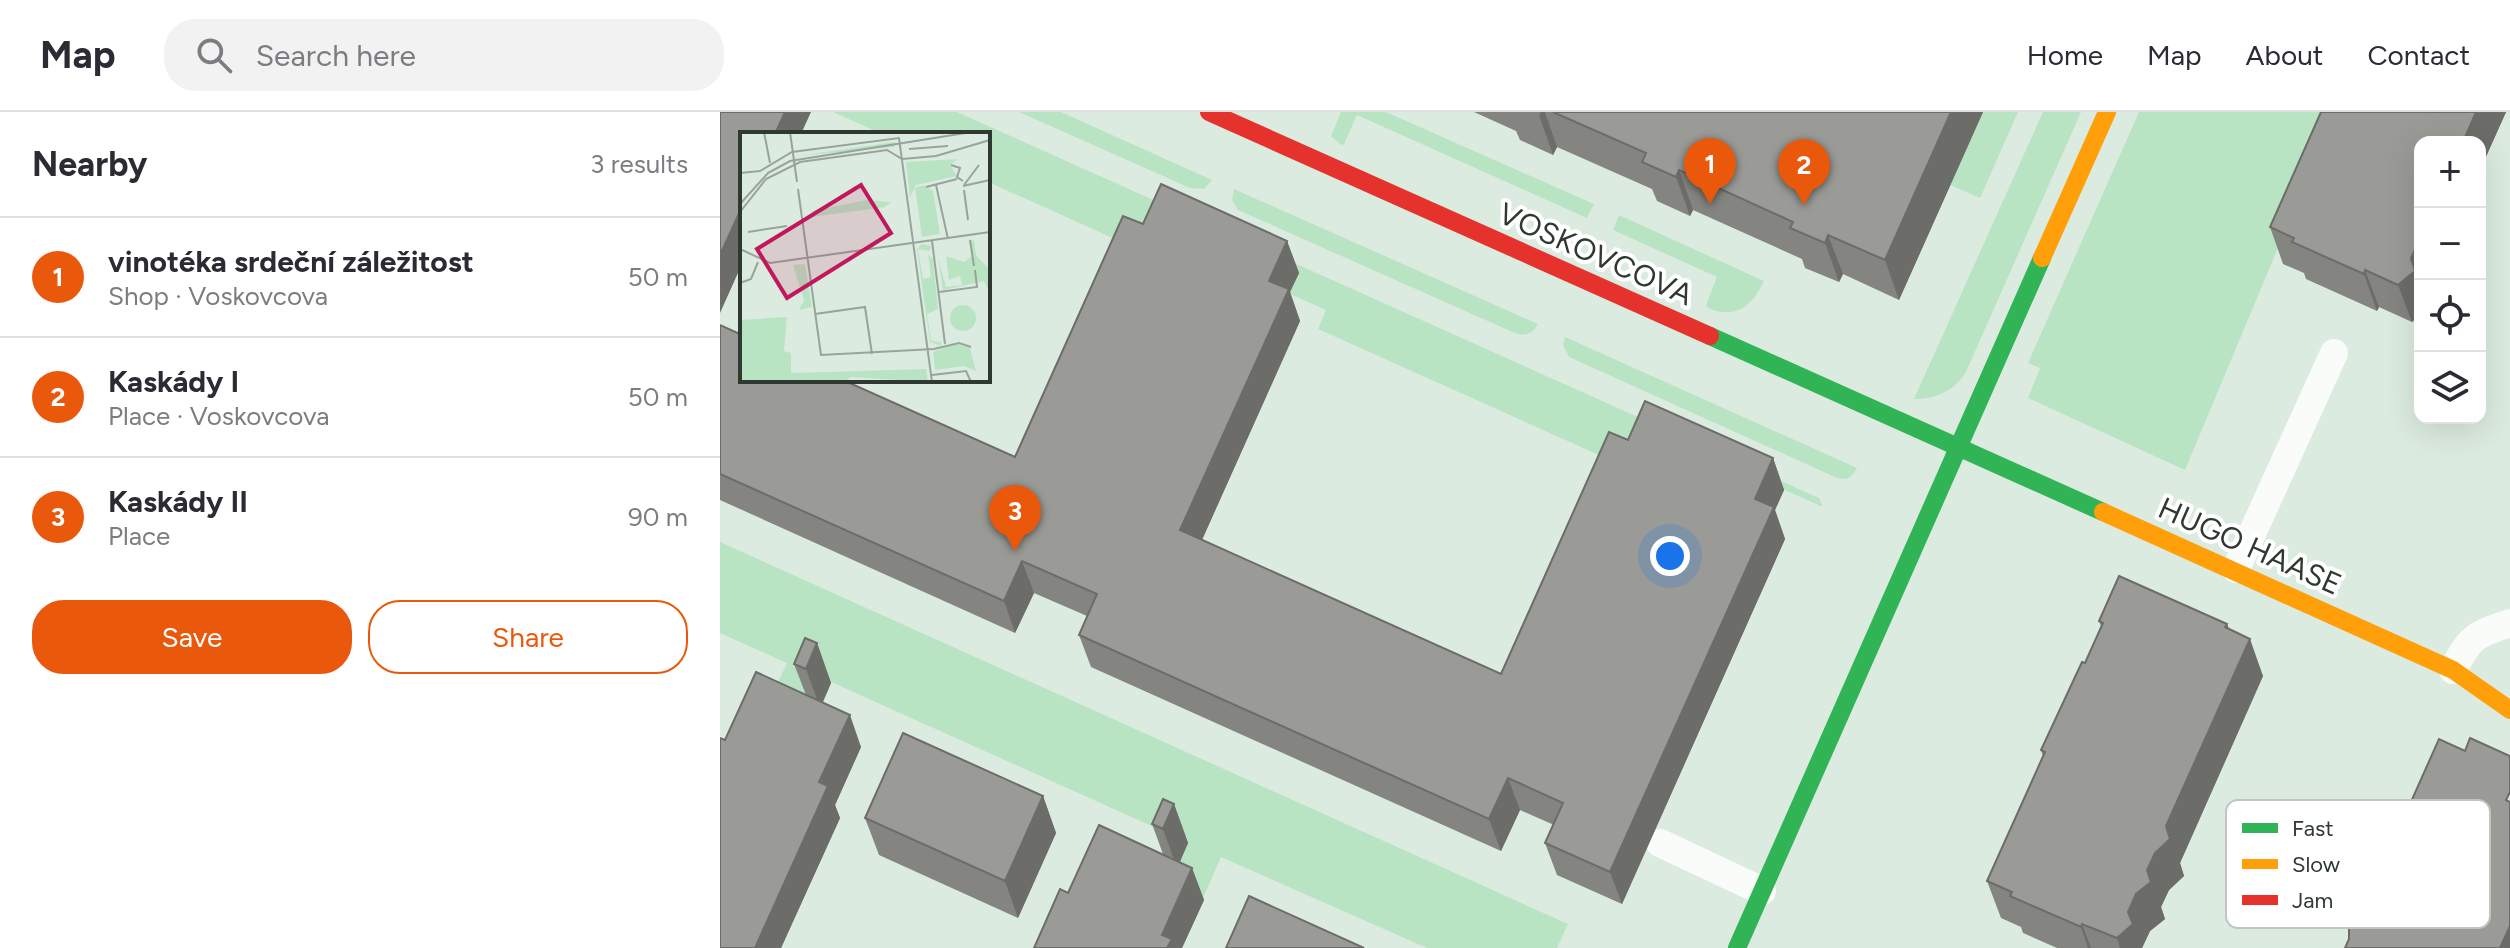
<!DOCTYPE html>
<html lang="en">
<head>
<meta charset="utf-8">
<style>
	:root { --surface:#fff; --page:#f2f2f3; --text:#2b2b33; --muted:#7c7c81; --line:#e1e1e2; --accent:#ea580c }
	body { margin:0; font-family:Figtree,sans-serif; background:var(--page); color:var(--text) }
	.controls { position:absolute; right:24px; top:24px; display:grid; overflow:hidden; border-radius:16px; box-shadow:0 8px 32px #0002 }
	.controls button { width:72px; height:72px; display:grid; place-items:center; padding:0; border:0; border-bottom:2px solid var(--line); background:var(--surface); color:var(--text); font:40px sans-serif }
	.you { position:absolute; left:950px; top:444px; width:28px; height:28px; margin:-20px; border:6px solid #fff; border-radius:50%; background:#1a73e8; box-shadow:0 0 0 12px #1a73e833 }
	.badge { display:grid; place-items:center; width:52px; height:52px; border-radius:50%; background:var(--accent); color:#fff; font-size:26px; font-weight:700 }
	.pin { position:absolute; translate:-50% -66px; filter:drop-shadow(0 2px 4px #0008) }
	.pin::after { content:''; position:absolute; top:42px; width:28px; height:24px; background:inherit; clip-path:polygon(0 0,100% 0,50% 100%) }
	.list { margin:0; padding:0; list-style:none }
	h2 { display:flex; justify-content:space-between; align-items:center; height:104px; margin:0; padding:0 32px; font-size:34px }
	h2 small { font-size:26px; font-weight:400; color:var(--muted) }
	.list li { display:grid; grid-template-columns:52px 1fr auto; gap:24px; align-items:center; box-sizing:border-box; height:120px; padding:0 32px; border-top:2px solid var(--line) }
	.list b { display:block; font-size:30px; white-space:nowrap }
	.list p { margin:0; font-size:26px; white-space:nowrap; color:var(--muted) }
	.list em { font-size:26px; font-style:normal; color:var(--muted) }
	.actions { display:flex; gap:16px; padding:24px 32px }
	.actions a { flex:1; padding:18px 0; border:2px solid var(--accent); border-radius:32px; text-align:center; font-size:28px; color:var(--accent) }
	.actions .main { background:var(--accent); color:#fff }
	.icon { flex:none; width:44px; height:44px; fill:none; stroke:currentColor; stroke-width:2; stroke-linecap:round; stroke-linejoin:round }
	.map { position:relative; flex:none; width:1790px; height:836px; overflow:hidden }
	header { display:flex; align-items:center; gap:48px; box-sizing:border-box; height:112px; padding:0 40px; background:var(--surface); border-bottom:2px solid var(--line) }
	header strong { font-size:38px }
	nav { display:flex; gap:44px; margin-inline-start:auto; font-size:28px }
	.search { width:560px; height:72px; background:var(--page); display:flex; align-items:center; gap:20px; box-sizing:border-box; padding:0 28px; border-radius:32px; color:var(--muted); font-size:30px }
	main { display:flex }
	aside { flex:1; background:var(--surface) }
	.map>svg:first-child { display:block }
	.green { fill:#b9e4c4 }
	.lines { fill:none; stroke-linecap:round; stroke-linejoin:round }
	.lane { stroke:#fafcfa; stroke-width:28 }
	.fast { stroke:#30b455; stroke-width:18 }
	.slow { stroke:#ff9f0a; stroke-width:18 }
	.jam { stroke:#e5322d; stroke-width:18 }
	.wall { fill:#848581 }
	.shaded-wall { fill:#6c6c69 }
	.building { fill:#9a9b96; stroke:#6c6c69; stroke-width:2 }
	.labels { text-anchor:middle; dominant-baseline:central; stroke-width:8; stroke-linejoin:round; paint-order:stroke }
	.street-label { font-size:30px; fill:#2f3931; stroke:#fff }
	.inset-road { fill:none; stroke:#97a49a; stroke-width:2 }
	.view { fill:#c2185b; fill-opacity:0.15; stroke:#c2185b; stroke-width:4 }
	.inset-edge { fill:none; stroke:#2f3931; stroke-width:4 }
	.key { fill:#fff; stroke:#c1c4c1; stroke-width:2 }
	.key-label { font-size:22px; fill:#2f3931 }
</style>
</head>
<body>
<header>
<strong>Map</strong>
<div class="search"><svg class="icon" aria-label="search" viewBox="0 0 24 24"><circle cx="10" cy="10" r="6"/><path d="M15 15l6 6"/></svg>Search here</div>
<nav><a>Home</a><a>Map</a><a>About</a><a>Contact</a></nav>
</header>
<main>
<aside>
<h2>Nearby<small>3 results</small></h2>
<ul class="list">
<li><span class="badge">1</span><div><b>vinotéka srdeční záležitost</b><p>Shop · Voskovcova</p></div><em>50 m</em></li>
<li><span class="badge">2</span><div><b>Kaskády I</b><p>Place · Voskovcova</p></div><em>50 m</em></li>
<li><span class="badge">3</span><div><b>Kaskády II</b><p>Place</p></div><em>90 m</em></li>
</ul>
<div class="actions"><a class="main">Save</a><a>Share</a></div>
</aside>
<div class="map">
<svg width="1790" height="836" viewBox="0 0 1790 836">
	<rect width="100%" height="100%" fill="#dcebe0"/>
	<!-- green -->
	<g class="green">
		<polygon points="113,0 237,0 1099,386 1103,395 938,322 881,344 598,217 606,198 568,181 395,127 268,70 268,22 162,22"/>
		<polygon points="299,0 341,0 492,68 484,77 470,76"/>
		<polygon points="621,0 666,0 874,92 867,106 637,3 624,32 621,33 611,24"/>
		<polygon points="1263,0 1298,0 1260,86 1230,73"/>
		<path d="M1323,0H1361L1246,260C1234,279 1216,287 1194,287Z"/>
		<polygon points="1419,0 1615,0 1465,358 1308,286 1320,256 1308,251"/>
		<path d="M514,77L818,212C813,221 807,224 797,222L518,98L512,88Z"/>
		<path d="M899,103L1044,169C1032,194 1016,208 988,196L986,193L997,165L893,118Z"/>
		<path d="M845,225L1137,356C1132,365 1128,369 1117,366L849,245L843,233Z"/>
		<polygon points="0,430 848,812 837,836 707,836 501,745 483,786 450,772 467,730 100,565 81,606 48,592 67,551 0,521"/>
	</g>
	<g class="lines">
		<!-- lane -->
		<g class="lane">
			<polyline points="1516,457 1614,241"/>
			<path d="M1733,558C1750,525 1754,523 1790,511"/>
			<polyline points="940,731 1042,779"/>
		</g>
		<!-- fast -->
		<g class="fast">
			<polyline points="990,224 1383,400"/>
			<polyline points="1017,836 1322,146"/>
		</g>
		<!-- slow -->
		<g class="slow">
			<polyline points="1322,146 1387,0"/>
			<polyline points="1383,400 1733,558 1790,598"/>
		</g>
		<!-- jam -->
		<polyline class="jam" points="489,0 990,224"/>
	</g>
	<!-- wall -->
	<g class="wall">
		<polygon points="754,0 1263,0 1179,188 1123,162 1119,170 1085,156 1082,147 973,98 970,104 937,89 932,77 837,35 833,43 800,28 796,19"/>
		<polygon points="1601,0 1786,0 1760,58 1760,30 1700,30 1700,203 1692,210 1659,195 1657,199 1586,167 1584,161 1563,152 1550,115"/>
		<polygon points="423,112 567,129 579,161 570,180 580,209 482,428 781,562 908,328 1053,346 1064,378 1055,398 1065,427 902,792 837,763 825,731 834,713 800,698 781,739 371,555 359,523 367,504 314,481 295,521 0,388 0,213 295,345"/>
		<polygon points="1379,509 1507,512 1509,517 1543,564 1460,751 1464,764 1449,778 1441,795 1445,807 1430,819 1422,836 1337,836 1303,821 1301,815 1281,806 1267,769 1323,644 1321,638 1365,551 1381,514"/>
		<polygon points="97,531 111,571 103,590 141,635 115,693 120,706 61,836 0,836 86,583 74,552"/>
		<polygon points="323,684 336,721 298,806 159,743 145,706"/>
		<polygon points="454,692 468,731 460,750 472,756 484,788 462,836 314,836 348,781 443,742 432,712"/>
	</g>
	<!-- shaded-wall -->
	<g class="shaded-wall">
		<polygon points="65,0 91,0 81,22 55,22"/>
		<polygon points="821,0 825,0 837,35 833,43 819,3"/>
		<polygon points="1231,0 1263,0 1179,188 1165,148"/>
		<polygon points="1756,0 1786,0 1760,58 1760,30 1743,30"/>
		<polygon points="959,58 973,98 970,104 956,65"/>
		<polygon points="22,95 22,152 0,201 0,143"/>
		<polygon points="1108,123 1123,162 1119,170 1105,131"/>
		<polygon points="1700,128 1700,203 1692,210 1678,173"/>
		<polygon points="567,129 579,161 570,180 580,209 472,450 460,418 549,169"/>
		<polygon points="1645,158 1659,195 1657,199 1644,162"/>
		<polygon points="1053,346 1064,378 1055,398 1065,427 902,792 890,760 1035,387"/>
		<polygon points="302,449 314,481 295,521 284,489"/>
		<polygon points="1507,512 1520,548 1530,527 1543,564 1460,751 1464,764 1449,778 1441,795 1445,807 1430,819 1422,836 1400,836 1397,826 1446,714"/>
		<polygon points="97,531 111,571 100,596 86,557"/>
		<polygon points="130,603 141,635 115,693 120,706 61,836 35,836 99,670"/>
		<polygon points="788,666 800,698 781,739 769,707"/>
		<polygon points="323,684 336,721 298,806 285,769"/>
		<polygon points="454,692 468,731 457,756 443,717"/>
		<polygon points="472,756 484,788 462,836 447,836 442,823"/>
		<polygon points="1362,812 1371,836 1368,836 1361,815"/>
		<polygon points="1790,814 1790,836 1780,836"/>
	</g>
	<!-- building -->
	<g class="building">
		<polygon points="0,0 65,0 55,22 22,22 22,95 0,143"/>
		<polygon points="833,0 1231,0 1165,148 1108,123 1105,131 1070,116 1073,110 959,58 956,65 922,50 926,41"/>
		<polygon points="1601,0 1756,0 1743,30 1700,30 1700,128 1691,146 1695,159 1678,173 1645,158 1644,162 1572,130 1574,126 1550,115"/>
		<polygon points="441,72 567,129 549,169 569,177 460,418 781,562 889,320 908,328 925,289 1053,346 1035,387 1054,395 890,760 825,731 843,691 788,666 769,707 359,523 377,482 302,449 284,489 0,362 0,213 22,223 22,268 123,268 295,345 403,104 423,112"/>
		<polygon points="1399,464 1507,512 1505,515 1530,527 1446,714 1450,727 1435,741 1427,758 1431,770 1416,782 1408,800 1413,812 1397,826 1362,812 1361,815 1290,784 1292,780 1267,769 1325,640 1321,638 1362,550 1365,551 1383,511 1379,509"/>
		<polygon points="85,526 97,531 86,557 74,552"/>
		<polygon points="36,560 130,603 99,670 108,674 35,836 0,836 0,626 5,628"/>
		<polygon points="183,621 323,684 285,769 145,706"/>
		<polygon points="1750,626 1790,644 1790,680 1786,688 1790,690 1790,814 1780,836 1625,836 1629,827 1629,807 1641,802 1719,627 1745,639"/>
		<polygon points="443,687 454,692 443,717 432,712"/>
		<polygon points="379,713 472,756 442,823 452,827 447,836 314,836 340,777 348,781"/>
		<polygon points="529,784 644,836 506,836"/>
	</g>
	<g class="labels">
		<!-- street labels -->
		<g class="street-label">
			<text transform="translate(876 142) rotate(24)">VOSKOVCOVA</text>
			<text transform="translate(1530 434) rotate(24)">HUGO HAASE</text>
		</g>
	</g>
	<!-- overview -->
	<g transform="translate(20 20)">
		<rect width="250" height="250" fill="#dcebe0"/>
		<path d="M155,10V15L56,24ZM218,27L210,33L217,44L176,53L170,66L166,30ZM184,53L193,59L200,102L182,105L175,56ZM127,68L151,70L145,75L72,85V79ZM234,108L236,123L250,138L249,159L244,149L203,158L198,125L206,155L222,153L220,144L209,148L206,124L224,130L232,124L229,109ZM182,112L191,114L190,119L178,117L183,147L191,145L188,122L193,127L198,177L187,182L191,209L201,210V198V214L190,210L177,117ZM65,132L72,175L59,178L64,168L53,133ZM210 186a13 13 0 1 1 26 0a13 13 0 1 1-26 0ZM47,185L44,219L51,221V241L186,237L188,250L111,245L103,250H0V188ZM216,212L230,216L236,239L224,234L195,238L193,220Z" fill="#b9e4c4"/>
		<path class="inset-road" d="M24,0L30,31M50,0L57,50M169,17L208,14M211,33L220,36L217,45L223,49M0,41L20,39L52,20L159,6L192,250M196,53L208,107M224,53L239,33M223,54L250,48M186,55L217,47M58,57L81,223L194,217L219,211L231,215M224,58L228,88M0,72L28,41L50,29L232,0M0,80L26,47L60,30L147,18L162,27L196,24L250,8M8,100L47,94M230,108L234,134M192,109L205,212M0,117L30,131L250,100M0,151L11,147L18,130M199,160L237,155L235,138M75,182L125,175L132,222M192,243L226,239L231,250M105,250H130"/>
		<path class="view" d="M121,53L151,101L47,166L17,117Z"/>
		<rect width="250" height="250" class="inset-edge"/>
	</g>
	<!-- legend -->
	<rect x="1506" y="688" width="264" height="128" rx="12" class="key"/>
	<rect x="1522" y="711" width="36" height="10" fill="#30b455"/>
	<rect x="1522" y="747" width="36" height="10" fill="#ff9f0a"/>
	<rect x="1522" y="783" width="36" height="10" fill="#e5322d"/>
	<g class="key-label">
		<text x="1572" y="724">Fast</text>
		<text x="1572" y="760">Slow</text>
		<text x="1572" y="796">Jam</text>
	</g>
</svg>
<div class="controls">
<button>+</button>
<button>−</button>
<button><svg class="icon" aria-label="locate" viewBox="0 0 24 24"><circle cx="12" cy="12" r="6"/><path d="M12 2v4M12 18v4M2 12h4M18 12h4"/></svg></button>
<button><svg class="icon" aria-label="layers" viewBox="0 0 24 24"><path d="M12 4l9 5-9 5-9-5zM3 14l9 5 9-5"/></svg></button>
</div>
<div class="you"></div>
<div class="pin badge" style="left:990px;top:92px">1</div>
<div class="pin badge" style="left:1084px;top:93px">2</div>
<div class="pin badge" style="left:295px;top:439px">3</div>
</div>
</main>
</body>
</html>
